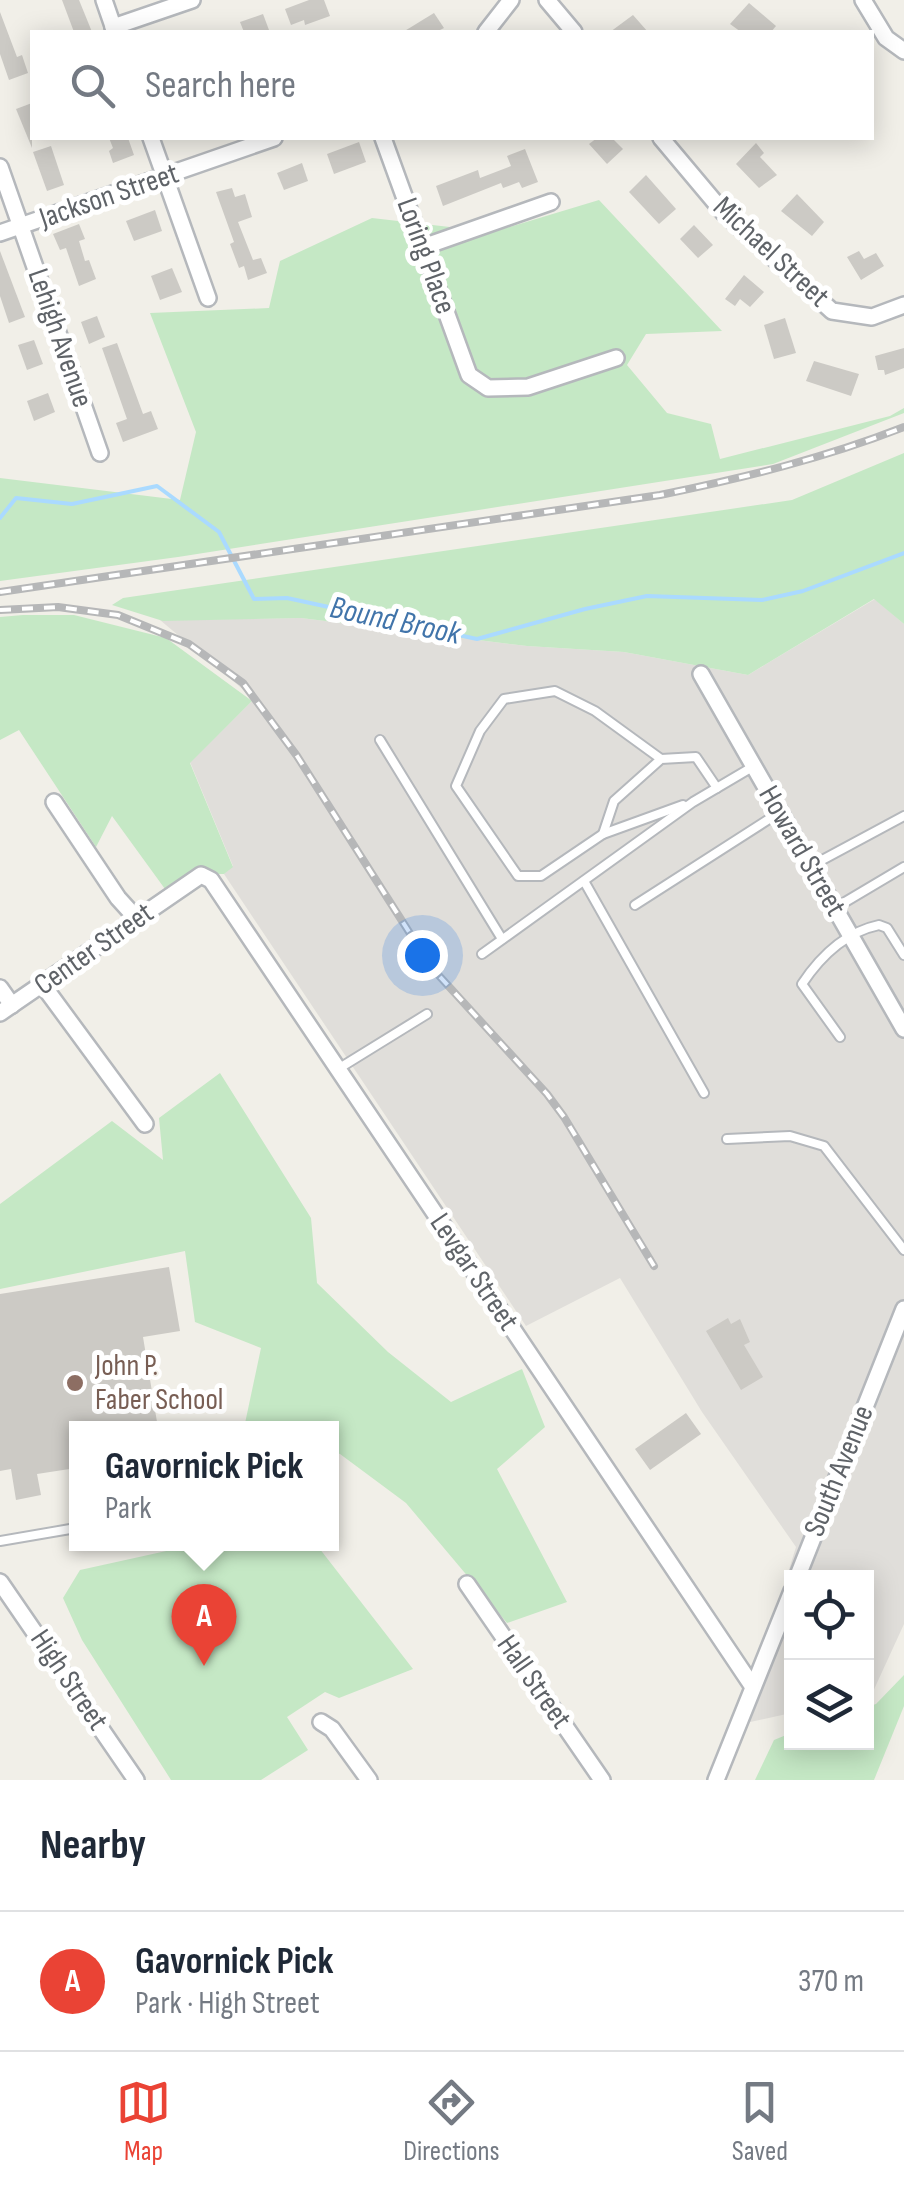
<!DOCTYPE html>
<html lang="en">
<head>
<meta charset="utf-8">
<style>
	:root { --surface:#fff; --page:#f2f2f3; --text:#1f2937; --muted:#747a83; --line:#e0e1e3; --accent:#ea4335 }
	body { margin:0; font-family:"Sofia Sans Condensed",sans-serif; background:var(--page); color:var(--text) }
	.controls { position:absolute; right:30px; bottom:30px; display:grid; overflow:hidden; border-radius:0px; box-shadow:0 5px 25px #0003 }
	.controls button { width:90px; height:90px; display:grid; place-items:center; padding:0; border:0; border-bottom:2px solid var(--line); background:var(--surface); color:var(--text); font:50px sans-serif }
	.you { position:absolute; left:422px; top:955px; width:35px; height:35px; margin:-25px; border:8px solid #fff; border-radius:50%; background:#1a73e8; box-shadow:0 0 0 15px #1a73e833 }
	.badge { display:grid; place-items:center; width:65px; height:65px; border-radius:50%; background:var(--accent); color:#fff; font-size:32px; font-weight:700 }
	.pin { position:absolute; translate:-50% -82px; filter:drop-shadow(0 2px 5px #0008) }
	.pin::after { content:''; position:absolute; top:52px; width:35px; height:30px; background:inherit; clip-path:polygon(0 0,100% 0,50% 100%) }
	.popup { position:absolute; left:69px; top:1421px; width:270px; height:130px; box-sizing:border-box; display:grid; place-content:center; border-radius:0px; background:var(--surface); filter:drop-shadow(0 2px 8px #0005); font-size:32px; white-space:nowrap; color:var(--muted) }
	.popup b { font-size:38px; color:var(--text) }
	.popup::after { content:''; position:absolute; left:50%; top:100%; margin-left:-20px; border:20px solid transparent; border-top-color:var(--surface) }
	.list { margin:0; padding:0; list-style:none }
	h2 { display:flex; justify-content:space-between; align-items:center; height:130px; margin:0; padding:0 40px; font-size:42px }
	h2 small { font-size:32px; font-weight:400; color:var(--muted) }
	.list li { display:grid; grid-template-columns:65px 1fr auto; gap:30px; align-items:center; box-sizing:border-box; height:140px; padding:0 40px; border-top:2px solid var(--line) }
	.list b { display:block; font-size:38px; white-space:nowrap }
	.list p { margin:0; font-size:32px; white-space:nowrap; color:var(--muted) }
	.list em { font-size:32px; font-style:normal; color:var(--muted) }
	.icon { flex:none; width:55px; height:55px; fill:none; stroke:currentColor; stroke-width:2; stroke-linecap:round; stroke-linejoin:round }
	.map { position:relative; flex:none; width:904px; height:1780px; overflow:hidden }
	.search { position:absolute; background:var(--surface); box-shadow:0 5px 25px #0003; left:30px; right:30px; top:30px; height:110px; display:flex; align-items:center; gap:25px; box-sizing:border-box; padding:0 35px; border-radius:0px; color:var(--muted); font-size:38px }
	.sheet { height:270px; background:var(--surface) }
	nav { display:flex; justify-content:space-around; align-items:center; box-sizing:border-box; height:140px; border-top:2px solid var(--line); background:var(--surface); font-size:28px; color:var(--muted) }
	nav a { display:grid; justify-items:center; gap:5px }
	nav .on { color:var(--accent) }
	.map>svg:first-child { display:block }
	.industrial { fill:#e0deda }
	.green { fill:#c5e8c5 }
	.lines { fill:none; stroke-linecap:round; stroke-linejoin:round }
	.stream { stroke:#aadaff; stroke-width:4 }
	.building { fill:#cccac5 }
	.lane-casing { stroke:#b5b8bc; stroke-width:12 }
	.street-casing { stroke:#b5b8bc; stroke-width:20 }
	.lane { stroke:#fff; stroke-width:8 }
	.street { stroke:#fff; stroke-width:15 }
	.rail-casing { stroke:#b6b7b8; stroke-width:8 }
	.rail { stroke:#fff; stroke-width:4; stroke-dasharray:11; stroke-linecap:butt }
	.education-dot { fill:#8d6e63; stroke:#fff; stroke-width:4 }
	.labels { text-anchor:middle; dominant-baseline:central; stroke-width:10; stroke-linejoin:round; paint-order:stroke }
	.street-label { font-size:30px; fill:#5f6368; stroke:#fff }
	.education-label { font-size:30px; fill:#785e54; stroke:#fff; text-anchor:start }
	.water-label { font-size:32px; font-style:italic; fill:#4174aa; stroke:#fff }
</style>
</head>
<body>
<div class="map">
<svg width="904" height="1780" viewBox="0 0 904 1780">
	<rect width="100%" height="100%" fill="#f1efe8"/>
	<!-- industrial -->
	<polygon class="industrial" points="875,599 904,624 904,1624 871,1696 867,1697 866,1578 792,1578 791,1713 741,1724 796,1547 702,1412 620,1278 526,1326 224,874 233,866 190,762 252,701 258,702 160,620 301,618 527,646 624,652 748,675"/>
	<!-- green -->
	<g class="green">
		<polygon points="599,200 722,331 646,334 627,365 667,413 711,424 720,459 890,416 904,408 904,413 773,464 178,557 0,581 0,478 180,500 196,432 150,313 269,308 280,261 372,218 493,232"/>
		<polygon points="904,453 904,624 874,599 748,675 624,652 527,646 301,618 163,621 112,605 123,598 792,500"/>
		<polygon points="23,615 74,615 166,638 252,701 190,763 233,867 224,874 196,874 165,889 112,816 96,847 19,730 0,740 0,617"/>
		<polygon points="220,1073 311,1218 317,1283 388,1352 451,1402 522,1369 545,1427 497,1469 567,1602 507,1623 406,1503 340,1454 332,1452 332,1428 244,1428 261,1348 195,1322 185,1251 0,1289 0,1204 112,1121 163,1160 159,1118"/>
		<polygon points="198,1544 316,1544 413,1669 339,1698 325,1692 287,1717 308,1750 261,1780 171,1780 82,1640 63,1598 80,1570"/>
		<polygon points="904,1675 904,1706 874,1780 755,1780 774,1740 791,1733 792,1742 866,1742 867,1707 876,1704"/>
	</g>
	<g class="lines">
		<!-- stream -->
		<polyline class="stream" points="0,518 16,498 72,504 157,486 219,532 254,599 287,598 477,639 585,609 647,596 762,600 803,591 904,553"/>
	</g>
	<!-- building -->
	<g class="building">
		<polygon points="62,0 79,0 92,32 74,32"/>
		<polygon points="309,0 324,0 330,16 305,25 304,20 291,25 285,9"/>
		<polygon points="749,3 776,26 771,32 741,32 730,24"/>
		<polygon points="0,12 17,57 22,55 28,73 9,80 0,54"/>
		<polygon points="434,13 444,28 436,32 403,32"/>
		<polygon points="263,14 269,30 244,32 240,22"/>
		<polygon points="633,15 648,32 610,32"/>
		<polygon points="32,103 32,148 16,109"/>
		<polygon points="109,138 128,138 134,155 113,163 109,151 113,148"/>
		<polygon points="597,138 612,138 623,149 607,164 589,144"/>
		<polygon points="359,142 366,162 334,174 327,154"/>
		<polygon points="756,143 764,153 760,157 777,175 759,188 736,164"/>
		<polygon points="51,146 64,185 47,191 33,152"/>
		<polygon points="525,149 538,182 522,188 519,182 503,188 501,183 443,206 436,186 478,170 480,178 511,166 507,156"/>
		<polygon points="302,163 308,181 284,190 277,173"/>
		<polygon points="646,175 676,209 659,224 629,192"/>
		<polygon points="232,188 235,197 245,194 252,217 238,222 253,260 261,258 267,273 248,280 244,266 239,268 230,244 234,242 216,192"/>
		<polygon points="797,194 824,222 812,236 781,211"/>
		<polygon points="155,210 162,231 134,241 126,221"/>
		<polygon points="79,224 85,239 79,241 85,261 89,260 96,279 79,286 66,248 60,250 53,234"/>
		<polygon points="694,225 713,245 698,258 680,239"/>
		<polygon points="0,251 25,317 9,323 0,296"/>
		<polygon points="859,251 864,259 876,253 884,266 861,280 847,257"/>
		<polygon points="172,268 182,292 160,300 151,276"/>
		<polygon points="744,275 764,292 750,307 740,299 735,306 725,299"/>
		<polygon points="97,316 105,337 89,344 81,322"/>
		<polygon points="785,318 796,353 774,359 764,325"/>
		<polygon points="34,340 43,364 27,370 18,345"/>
		<polygon points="117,343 143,414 151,411 158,429 123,442 116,423 127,419 102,348"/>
		<polygon points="904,348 904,368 885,375 884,370 878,370 875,356"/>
		<polygon points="814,361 859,374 851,396 806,381"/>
		<polygon points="48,393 55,412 34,421 27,401"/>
		<polygon points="169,1267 180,1331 143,1337 158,1428 76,1428 76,1468 37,1474 41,1495 16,1500 11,1469 0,1471 0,1294"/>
		<polygon points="728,1318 731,1324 740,1319 750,1342 744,1345 763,1377 741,1390 706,1331"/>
		<polygon points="686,1413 701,1434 650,1470 635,1449"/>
	</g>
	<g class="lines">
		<defs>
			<g id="lane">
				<polyline points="380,740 502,939"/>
				<polyline points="661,759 614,801 603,834 541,876 518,876 456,786 480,731 504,699 555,691 595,711 661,759 696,757 717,788"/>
				<polyline points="603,834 683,805"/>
				<polyline points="811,866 904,816"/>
				<polyline points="584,881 704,1093"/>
				<polyline points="635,905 780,812"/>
				<polyline points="835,908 904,867"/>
				<polyline points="482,954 693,802 754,766"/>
				<path d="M840,1037L802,984C820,957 846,932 879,925L887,928L904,955"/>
				<polyline points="338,1069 427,1014"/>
				<polyline points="727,1139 790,1136 824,1146 904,1250"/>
				<polyline points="0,1541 76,1528"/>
			</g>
			<g id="street">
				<polyline points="104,0 115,32"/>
				<polyline points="547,0 574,32"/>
				<polyline points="863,0 886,38 904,51"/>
				<polyline points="113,27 192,0"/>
				<polyline points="486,32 511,0"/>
				<polyline points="151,138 208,298"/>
				<polyline points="383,138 469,375 488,388 528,387 616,358"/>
				<polyline points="661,138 724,213 832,311 872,317 904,305"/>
				<polyline points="0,167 100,453"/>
				<polyline points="0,233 274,138"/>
				<polyline points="423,247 551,202"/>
				<polyline points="701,674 904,1029"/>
				<polyline points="54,802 118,898 137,919"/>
				<polyline points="42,984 145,1124"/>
				<polyline points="0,988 12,1005"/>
				<polyline points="0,1013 201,875 211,880 753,1687"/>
				<polyline points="797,1578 904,1309"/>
				<polyline points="0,1582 136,1780"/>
				<polyline points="467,1584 602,1780"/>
				<polyline points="321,1722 332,1729 369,1780"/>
				<polyline points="716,1780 792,1591"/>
			</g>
		</defs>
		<!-- lane casing -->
		<use href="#lane" class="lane-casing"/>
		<!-- street casing -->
		<use href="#street" class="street-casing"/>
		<!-- lane -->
		<use href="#lane" class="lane"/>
		<!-- street -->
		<use href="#street" class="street"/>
		<defs>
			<g id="rail">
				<path d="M0,592L660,495C743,478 825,458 904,427"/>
				<polyline points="0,610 58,607 118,615 189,644 243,683 297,756 432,968 547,1094 564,1117 654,1266"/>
			</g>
		</defs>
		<!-- rail casing -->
		<use href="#rail" class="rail-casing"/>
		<!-- rail -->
		<use href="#rail" class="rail"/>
	</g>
	<!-- markers -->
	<circle class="education-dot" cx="75" cy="1383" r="10"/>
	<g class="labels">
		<!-- street labels -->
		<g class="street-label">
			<text transform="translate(109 196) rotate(-19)">Jackson Street</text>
			<text transform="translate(771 252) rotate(43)">Michael Street</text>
			<text transform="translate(426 256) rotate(70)">Loring Place</text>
			<text transform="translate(60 338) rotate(71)">Lehigh Avenue</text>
			<text transform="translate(802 851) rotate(60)">Howard Street</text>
			<text transform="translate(94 949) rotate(-35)">Center Street</text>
			<text transform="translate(474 1272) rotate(56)">Levgar Street</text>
			<text transform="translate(839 1471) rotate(-68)">South Avenue</text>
			<text transform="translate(69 1680) rotate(56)">High Street</text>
			<text transform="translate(534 1682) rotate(55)">Hall Street</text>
		</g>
		<!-- education labels -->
		<g class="education-label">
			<text x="95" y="1366">John P.<tspan x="95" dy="34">Faber School</tspan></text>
		</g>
		<!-- water labels -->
		<g class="water-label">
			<text transform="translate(395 621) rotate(12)">Bound Brook</text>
		</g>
	</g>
</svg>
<div class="controls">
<button><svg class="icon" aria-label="locate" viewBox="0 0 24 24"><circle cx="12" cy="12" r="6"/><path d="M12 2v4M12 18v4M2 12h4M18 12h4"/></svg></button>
<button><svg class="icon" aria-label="layers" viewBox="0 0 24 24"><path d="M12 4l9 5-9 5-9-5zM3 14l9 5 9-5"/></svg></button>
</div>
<div class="you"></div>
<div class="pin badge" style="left:204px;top:1666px">A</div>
<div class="popup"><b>Gavornick Pick</b>Park</div>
<div class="search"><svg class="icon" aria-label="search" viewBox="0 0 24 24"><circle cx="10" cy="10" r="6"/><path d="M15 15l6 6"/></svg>Search here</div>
</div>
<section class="sheet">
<h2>Nearby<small></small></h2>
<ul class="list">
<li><span class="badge">A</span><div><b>Gavornick Pick</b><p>Park · High Street</p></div><em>370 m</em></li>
</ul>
</section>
<nav>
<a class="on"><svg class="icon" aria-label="map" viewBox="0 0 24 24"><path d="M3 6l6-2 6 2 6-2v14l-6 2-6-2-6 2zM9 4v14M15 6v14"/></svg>Map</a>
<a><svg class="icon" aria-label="directions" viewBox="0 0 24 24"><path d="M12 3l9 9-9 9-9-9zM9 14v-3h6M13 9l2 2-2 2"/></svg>Directions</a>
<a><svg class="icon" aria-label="saved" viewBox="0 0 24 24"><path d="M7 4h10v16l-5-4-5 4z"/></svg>Saved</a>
</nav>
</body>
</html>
